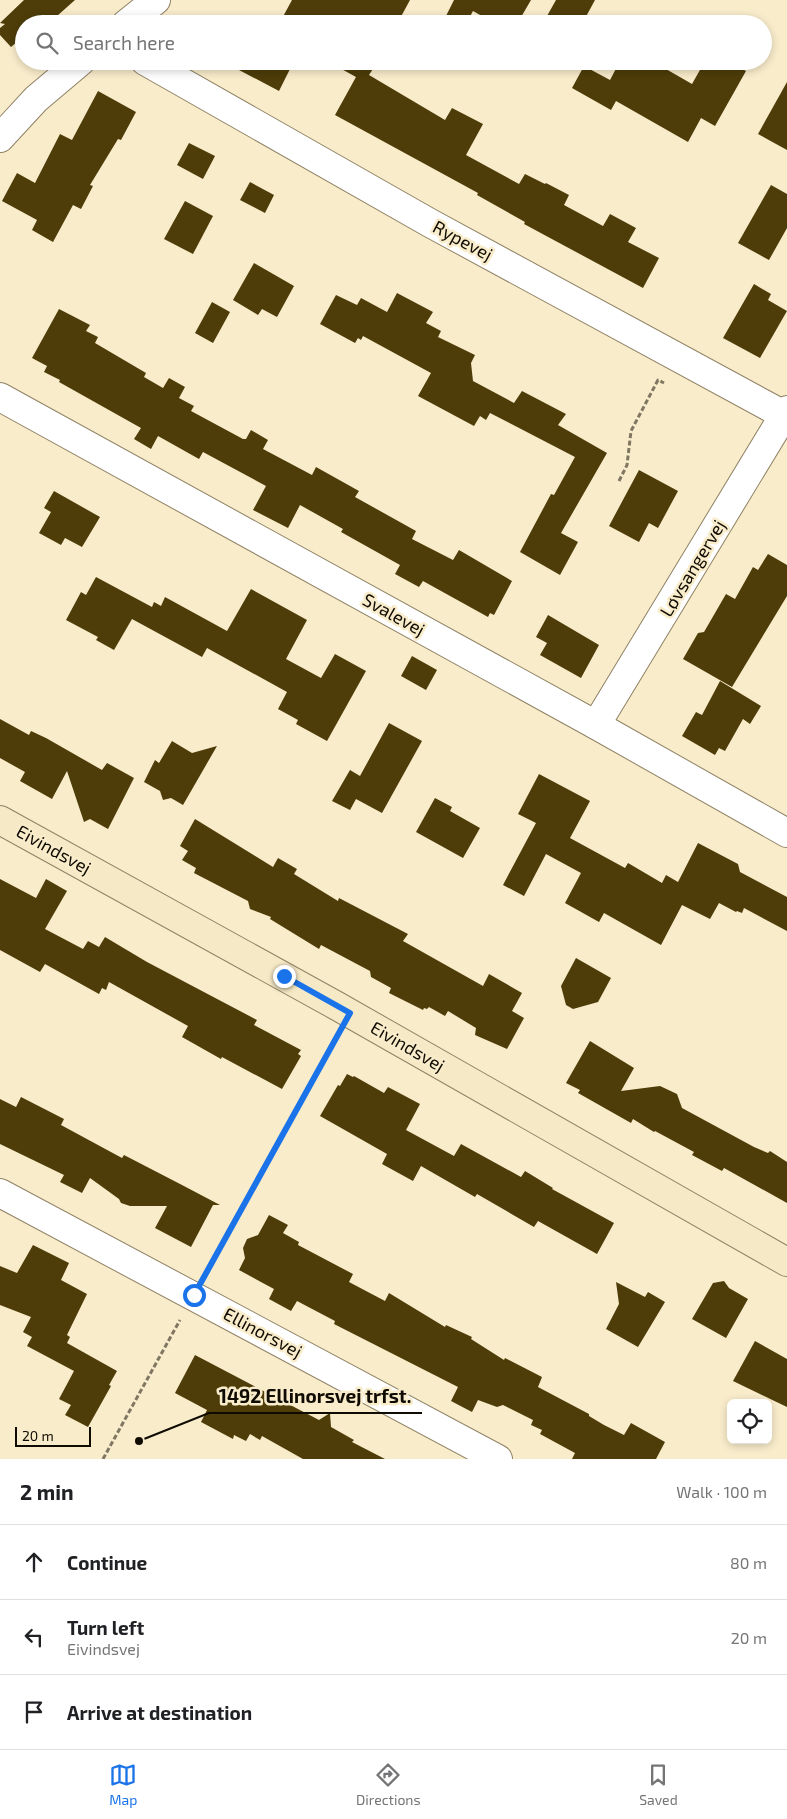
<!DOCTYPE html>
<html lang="en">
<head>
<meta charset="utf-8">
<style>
	:root { --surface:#fff; --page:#f2f2f2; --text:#202124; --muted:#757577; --line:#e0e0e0; --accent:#1a73e8 }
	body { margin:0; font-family:"Exo 2",sans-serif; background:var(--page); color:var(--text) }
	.controls { position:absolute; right:15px; bottom:15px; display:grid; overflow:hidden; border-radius:8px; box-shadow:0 2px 8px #0003 }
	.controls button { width:45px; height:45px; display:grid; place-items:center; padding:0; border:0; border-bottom:1px solid var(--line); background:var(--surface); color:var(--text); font:25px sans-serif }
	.scale { position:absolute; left:15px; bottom:12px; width:76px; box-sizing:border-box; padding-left:5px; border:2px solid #0f0b02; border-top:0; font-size:14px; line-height:18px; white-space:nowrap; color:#0f0b02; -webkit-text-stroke:4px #f9eccb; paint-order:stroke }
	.stop { position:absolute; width:15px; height:15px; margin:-11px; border:4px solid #1a73e8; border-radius:50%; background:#fff }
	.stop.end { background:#1a73e8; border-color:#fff; box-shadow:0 1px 5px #0008 }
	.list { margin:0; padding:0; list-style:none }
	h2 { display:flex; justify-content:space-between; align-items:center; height:65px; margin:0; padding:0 20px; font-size:21px }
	h2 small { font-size:16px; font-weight:400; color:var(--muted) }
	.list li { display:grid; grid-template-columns:32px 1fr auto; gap:15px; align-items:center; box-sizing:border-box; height:75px; padding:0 20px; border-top:1px solid var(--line) }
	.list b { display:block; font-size:19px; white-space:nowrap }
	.list p { margin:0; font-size:16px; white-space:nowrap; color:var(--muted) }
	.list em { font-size:16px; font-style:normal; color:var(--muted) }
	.icon { flex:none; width:28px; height:28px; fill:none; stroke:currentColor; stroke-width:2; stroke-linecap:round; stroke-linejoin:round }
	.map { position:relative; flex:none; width:787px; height:1459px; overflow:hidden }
	.search { position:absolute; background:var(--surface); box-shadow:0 2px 8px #0003; left:15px; right:15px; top:15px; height:55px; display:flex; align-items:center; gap:12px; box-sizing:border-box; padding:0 18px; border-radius:28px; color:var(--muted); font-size:19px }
	.sheet { height:290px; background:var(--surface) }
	nav { display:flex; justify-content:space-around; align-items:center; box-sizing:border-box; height:70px; border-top:1px solid var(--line); background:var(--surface); font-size:14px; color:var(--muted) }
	nav a { display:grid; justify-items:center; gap:2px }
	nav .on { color:var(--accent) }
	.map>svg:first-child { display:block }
	.building { fill:#4e3d09 }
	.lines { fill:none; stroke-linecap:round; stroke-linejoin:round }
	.street-casing { stroke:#8f8265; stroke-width:30 }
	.secondary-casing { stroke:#8f8265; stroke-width:30 }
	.path { stroke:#807763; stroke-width:3; stroke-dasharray:5 2.5; stroke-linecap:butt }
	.street { stroke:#fff; stroke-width:28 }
	.secondary { stroke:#f6e9c6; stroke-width:28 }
	.route { stroke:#1a73e8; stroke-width:6 }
	.labels { text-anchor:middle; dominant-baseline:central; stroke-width:5; stroke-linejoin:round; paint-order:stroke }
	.street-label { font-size:18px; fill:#0f0b02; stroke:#f9eccb }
	.leader { fill:none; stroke:#0f0b02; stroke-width:2 }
	.callout-dot { fill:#0f0b02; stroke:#f9eccb; stroke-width:2 }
	.callout-label { font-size:19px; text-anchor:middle; font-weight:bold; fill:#0f0b02; stroke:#f9eccb; stroke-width:5; stroke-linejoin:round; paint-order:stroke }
</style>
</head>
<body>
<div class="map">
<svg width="787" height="1459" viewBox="0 0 787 1459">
	<rect width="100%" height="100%" fill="#f9eccb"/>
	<!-- building -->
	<g class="building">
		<polygon points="24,0 75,0 48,24 24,24 24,36 11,47 0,35 0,28 5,24 0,23"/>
		<polygon points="292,0 410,0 397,24 279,24"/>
		<polygon points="454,0 531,0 517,24 496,24 473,11 466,24 461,24 446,16"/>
		<polygon points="556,0 595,0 582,24 562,24 547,16"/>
		<polygon points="222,61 275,61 290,69 279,91"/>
		<polygon points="338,61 378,61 369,75 445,120 452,108 483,124 466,155 519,184 525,174 545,184 546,183 569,195 564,205 603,226 610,214 636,228 628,242 659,258 643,288 524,224 525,222 477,195 478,193 335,115 356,77 336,66"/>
		<polygon points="620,61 652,61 692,84 705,61 728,61 746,71 715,126 701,118 688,142 616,101 611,110 572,88 584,66 610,80"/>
		<polygon points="787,82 787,150 758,134"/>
		<polygon points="98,91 136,112 121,140 118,139 90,185 93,186 81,209 73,205 53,242 32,230 37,220 2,201 17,173 35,183 60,134 72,140"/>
		<polygon points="189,143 215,156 203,179 177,165"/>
		<polygon points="250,182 274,195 265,213 240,200"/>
		<polygon points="771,185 787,194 787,228 769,260 738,243"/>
		<polygon points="185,201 213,216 193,254 164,239"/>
		<polygon points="254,263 294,286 277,317 262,309 258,315 233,300"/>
		<polygon points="754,284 771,294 768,300 787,311 760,358 723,338"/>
		<polygon points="397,293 433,312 426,323 441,331 438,337 475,355 471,363 473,381 514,403 522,391 566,414 558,425 607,453 561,533 578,542 560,575 520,552 551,494 554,495 575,457 490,413 486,420 480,416 474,426 418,396 431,373 363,336 361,340 358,338 355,343 320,324 336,295 357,305 361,298 387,312"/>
		<polygon points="212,302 230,312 213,343 195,333"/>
		<polygon points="59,309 90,325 86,331 98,337 95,343 146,373 144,377 163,388 169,378 185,387 179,398 194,406 191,411 243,439 246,439 251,430 268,440 263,449 312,475 316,467 359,491 355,497 416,531 412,539 453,560 459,550 512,581 494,615 490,613 488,617 423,581 419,587 395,574 400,565 341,532 343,529 300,505 288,528 253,510 266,486 203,452 199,459 158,436 151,449 134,439 141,428 59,382 60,380 44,372 47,366 32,358"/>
		<polygon points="639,470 678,491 658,528 649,523 639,542 609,526"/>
		<polygon points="54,491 100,517 82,547 65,538 61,545 39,533 51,512 44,508"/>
		<polygon points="768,554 787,565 787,596 732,687 683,659 698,633 704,632 726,594 735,599 753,567 758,570"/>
		<polygon points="96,577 152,607 154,602 161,606 165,597 227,631 251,589 307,620 286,659 321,678 335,654 366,671 327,741 296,724 298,720 278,709 287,692 207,648 202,657 132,619 114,650 96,640 98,637 66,620 81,592 86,595"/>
		<polygon points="548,615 599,645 581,678 540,655 547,643 536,637"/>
		<polygon points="412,656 437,670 426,690 401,676"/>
		<polygon points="720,681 761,706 750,724 743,719 725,751 719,748 715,755 682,736 696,712 702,715"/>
		<polygon points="0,719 29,735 31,731 46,738 102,770 107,763 134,778 108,829 90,819 84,822 67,771 52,799 20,781 25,772 0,758"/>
		<polygon points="389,723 422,741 382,813 356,799 350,810 332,801 350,770 360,776"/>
		<polygon points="172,741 192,753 217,746 183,805 171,798 163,800 160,791 144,782 155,760 159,763"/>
		<polygon points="539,774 590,801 570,838 625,868 628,863 662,883 666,875 678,882 698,843 738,864 740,872 787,897 787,931 744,908 742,913 737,911 736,912 719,903 710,919 682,905 661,945 604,913 599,922 565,903 581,873 546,854 524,896 503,885 536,823 518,814"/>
		<polygon points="435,798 452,807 450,811 480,828 463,858 416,832"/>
		<polygon points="195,819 273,867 278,858 297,869 294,874 338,901 339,898 408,934 403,941 483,986 489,974 522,993 512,1011 524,1018 507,1049 475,1035 476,1028 448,1011 445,1016 429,1007 427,1009 424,1008 423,1010 389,993 391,988 371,977 370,971 321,945 319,949 270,919 271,917 250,909 248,901 194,873 196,868 182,860 188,851 180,846"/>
		<polygon points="0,879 36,898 46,879 67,891 45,929 83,949 88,941 99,947 105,937 147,962 257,1020 254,1025 301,1050 298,1054 301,1056 282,1089 222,1057 221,1059 182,1037 188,1026 109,982 106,990 102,988 99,994 45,964 40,972 0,950"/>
		<polygon points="576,958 611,978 598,1002 573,1009 566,1005 561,986"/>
		<polygon points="590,1041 634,1068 621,1091 660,1086 677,1094 682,1108 754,1147 768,1153 770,1151 787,1162 787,1203 724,1168 722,1171 692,1155 694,1152 655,1131 654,1132 633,1119 631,1123 578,1093 580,1090 566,1083"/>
		<polygon points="347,1074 353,1077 354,1076 384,1093 388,1087 420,1104 406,1130 454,1156 461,1144 521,1177 525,1171 553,1188 552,1189 614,1223 597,1254 538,1221 534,1227 477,1194 475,1197 421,1166 413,1181 382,1164 387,1154 320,1116 338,1085 340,1086"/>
		<polygon points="21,1097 64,1119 61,1125 122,1158 124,1155 182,1185 220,1205 213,1205 191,1247 155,1228 167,1206 130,1206 121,1203 119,1199 90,1178 82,1193 60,1182 64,1175 0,1144 0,1099 16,1107"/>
		<polygon points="269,1215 288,1225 283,1233 299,1242 298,1245 353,1274 349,1282 385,1301 389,1293 445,1327 446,1325 472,1337 471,1339 504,1360 505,1358 542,1377 538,1387 589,1414 589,1416 604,1425 624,1435 631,1423 665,1442 656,1459 572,1459 575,1453 540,1434 542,1430 531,1425 533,1420 503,1405 497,1407 478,1400 472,1412 451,1401 458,1387 334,1324 335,1321 297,1301 291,1311 269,1299 274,1289 239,1270 245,1258 243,1248 247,1239 258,1235"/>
		<polygon points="33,1245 69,1263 61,1280 87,1294 67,1335 70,1337 67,1343 117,1371 109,1385 111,1386 88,1427 65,1415 71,1405 59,1399 74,1371 27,1346 32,1337 23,1332 31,1317 0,1305 0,1266 17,1273"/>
		<polygon points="724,1281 729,1288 748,1299 726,1338 692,1319 713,1283"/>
		<polygon points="616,1282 645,1297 648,1292 665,1302 638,1347 606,1329 619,1304"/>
		<polygon points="755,1341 787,1359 787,1407 733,1381"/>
		<polygon points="195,1355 319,1420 330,1413 331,1427 354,1440 352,1442 385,1459 303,1459 262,1436 260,1440 250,1434 246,1441 234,1435 233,1439 201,1422 207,1410 175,1393"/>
	</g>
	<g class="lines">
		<defs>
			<g id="street">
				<polyline points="126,24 156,0"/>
				<polyline points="145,61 430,223 784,415"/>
				<polyline points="0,138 36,99 81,61"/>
				<polyline points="0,397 596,725 787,833"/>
				<polyline points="596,725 787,410"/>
				<polyline points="0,1193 498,1459"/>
			</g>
			<polyline id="secondary" points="0,820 337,1006 787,1262"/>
		</defs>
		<!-- street casing -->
		<use href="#street" class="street-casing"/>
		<!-- secondary casing -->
		<use href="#secondary" class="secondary-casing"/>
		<!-- path -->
		<g class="path">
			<polyline points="619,481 627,465 631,431 658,380 664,383"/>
			<polyline points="206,1273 338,1035"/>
			<polyline points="103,1459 180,1320"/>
		</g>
		<!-- street -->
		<use href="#street" class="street"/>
		<!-- secondary -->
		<use href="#secondary" class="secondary"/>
	</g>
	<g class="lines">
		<!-- route -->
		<polyline class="route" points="194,1295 350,1013 284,976"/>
	</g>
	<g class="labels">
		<!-- street labels -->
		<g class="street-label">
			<text transform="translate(463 240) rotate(28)">Rypevej</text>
			<text transform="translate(692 568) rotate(-59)">Løvsangervej</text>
			<text transform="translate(394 614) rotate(29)">Svalevej</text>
			<text transform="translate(54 849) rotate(29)">Eivindsvej</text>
			<text transform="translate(408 1046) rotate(30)">Eivindsvej</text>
			<text transform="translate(263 1332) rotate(28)">Ellinorsvej</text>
		</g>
	</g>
	<!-- callouts -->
	<path class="leader" d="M139 1441L209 1413H422"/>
	<circle class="callout-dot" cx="139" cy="1441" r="5"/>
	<g class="callout-label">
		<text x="315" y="1403">1492 Ellinorsvej trfst.</text>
	</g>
</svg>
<div class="controls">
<button><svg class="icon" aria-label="locate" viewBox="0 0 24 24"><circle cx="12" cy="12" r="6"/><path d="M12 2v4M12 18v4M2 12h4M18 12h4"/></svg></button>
</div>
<div class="scale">20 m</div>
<div class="stop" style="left:194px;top:1295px"></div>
<div class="stop end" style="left:284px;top:976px"></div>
<div class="search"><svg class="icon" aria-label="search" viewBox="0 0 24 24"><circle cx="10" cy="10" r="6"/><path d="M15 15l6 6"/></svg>Search here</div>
</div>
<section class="sheet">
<h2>2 min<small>Walk · 100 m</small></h2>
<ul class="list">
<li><svg class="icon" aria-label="ahead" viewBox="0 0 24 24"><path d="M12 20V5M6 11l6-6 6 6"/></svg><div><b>Continue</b></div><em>80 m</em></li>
<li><svg class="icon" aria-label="left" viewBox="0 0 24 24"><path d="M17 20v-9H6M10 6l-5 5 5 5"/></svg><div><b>Turn left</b><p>Eivindsvej</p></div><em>20 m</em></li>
<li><svg class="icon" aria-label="arrive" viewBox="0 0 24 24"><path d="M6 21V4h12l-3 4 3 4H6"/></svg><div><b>Arrive at destination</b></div></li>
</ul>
</section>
<nav>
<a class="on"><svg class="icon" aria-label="map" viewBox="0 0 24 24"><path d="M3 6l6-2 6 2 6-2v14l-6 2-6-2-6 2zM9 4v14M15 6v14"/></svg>Map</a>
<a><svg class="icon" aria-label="directions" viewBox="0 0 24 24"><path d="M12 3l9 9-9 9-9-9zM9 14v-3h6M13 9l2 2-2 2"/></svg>Directions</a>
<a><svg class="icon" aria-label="saved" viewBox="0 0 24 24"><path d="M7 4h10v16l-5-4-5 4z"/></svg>Saved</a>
</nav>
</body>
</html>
